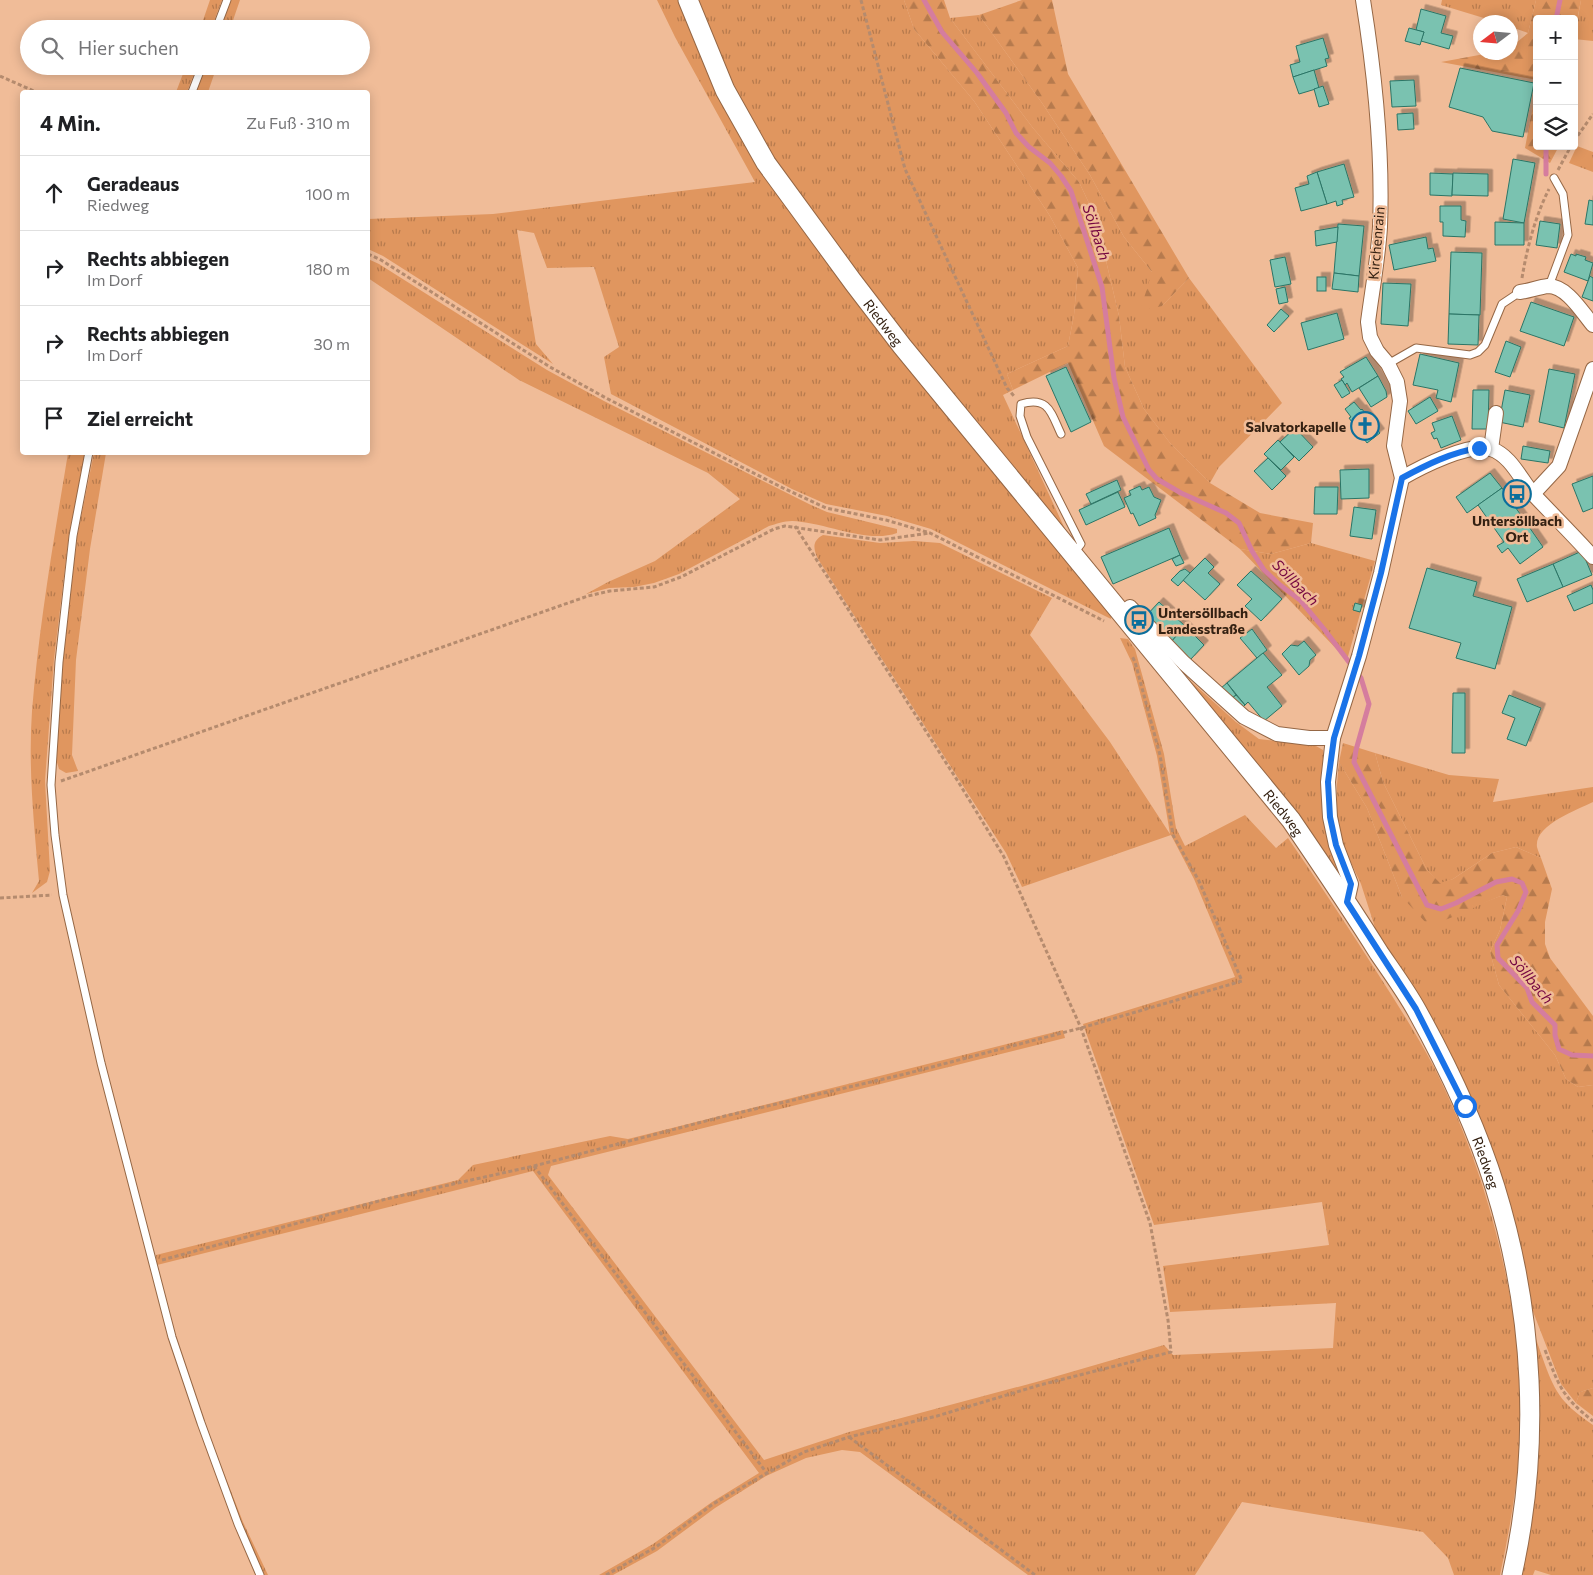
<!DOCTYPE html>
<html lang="de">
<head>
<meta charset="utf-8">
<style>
	:root { --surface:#fff; --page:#f2f2f2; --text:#202124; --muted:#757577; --line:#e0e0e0 }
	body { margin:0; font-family:Commissioner,sans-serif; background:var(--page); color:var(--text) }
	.controls { position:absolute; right:15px; top:15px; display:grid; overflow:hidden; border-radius:5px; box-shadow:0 2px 12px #0003 }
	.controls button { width:45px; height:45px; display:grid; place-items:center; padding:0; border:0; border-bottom:1px solid var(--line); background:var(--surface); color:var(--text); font:25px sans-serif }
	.compass { position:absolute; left:1473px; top:15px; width:45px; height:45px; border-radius:50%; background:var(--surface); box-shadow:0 2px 12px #0003; rotate:254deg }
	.stop { position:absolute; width:15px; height:15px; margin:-11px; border:4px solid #1a73e8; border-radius:50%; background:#fff }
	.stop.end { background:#1a73e8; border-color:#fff; box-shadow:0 1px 5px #0008 }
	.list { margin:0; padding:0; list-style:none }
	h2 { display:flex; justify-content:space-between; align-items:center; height:65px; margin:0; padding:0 20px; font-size:21px }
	h2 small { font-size:16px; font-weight:400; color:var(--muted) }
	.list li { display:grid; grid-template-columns:32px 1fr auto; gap:15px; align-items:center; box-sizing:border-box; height:75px; padding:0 20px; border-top:1px solid var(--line) }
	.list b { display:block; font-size:19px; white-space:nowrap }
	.list p { margin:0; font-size:16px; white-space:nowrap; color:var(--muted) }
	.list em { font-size:16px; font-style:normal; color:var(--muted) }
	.icon { flex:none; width:28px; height:28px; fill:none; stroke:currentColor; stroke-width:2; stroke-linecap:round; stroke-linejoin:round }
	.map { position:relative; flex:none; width:1593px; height:1575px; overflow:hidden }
	.search { position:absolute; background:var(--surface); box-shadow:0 2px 12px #0003; left:20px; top:20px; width:350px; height:55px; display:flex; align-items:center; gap:12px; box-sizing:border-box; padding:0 18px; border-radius:28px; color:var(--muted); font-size:19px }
	.panel { position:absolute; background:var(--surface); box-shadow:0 2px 12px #0003; left:20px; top:90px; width:350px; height:365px; border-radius:5px }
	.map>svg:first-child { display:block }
	.grass { fill:url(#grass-tufts) }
	.forest { fill:url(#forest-firs) }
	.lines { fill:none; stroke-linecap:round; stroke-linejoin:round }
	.stream { stroke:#d57d9e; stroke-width:5 }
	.building { fill:#7ac2b0; stroke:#2b7566; filter:url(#shadow) }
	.lane-casing { stroke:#956745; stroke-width:9 }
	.street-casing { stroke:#956745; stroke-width:16 }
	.secondary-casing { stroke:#956745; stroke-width:21 }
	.path { stroke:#b58b6e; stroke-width:3; stroke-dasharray:4 2.5; stroke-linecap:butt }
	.lane { stroke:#fff; stroke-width:7 }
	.street { stroke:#fff; stroke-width:14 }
	.secondary { stroke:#fff; stroke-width:19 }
	.route { stroke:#1a73e8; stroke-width:6 }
	.labels { text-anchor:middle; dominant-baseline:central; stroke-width:5; stroke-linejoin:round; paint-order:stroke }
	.street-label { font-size:14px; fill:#342112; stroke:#f0bc98 }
	.poi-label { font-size:14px; font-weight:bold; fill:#342112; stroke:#f0bc98; text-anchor:end }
	.water-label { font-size:15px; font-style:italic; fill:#750741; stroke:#f0bc98 }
</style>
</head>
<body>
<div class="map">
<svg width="1593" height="1575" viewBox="0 0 1593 1575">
	<defs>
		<pattern id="grass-tufts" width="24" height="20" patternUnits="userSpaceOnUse" patternTransform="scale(1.25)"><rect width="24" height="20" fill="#e0965f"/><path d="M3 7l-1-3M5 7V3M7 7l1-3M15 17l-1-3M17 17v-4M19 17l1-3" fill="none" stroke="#b67a4d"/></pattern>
		<pattern id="forest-firs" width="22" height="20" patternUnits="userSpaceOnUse" patternTransform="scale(1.25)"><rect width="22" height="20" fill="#e0965f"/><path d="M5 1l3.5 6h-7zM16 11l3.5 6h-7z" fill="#b67a4d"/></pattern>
		<filter id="shadow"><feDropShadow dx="4.5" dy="-4.5" stdDeviation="0" flood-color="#0004"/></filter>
	</defs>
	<rect width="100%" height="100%" fill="#f0bc98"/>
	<!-- grass -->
	<g class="grass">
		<polygon points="210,0 222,0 211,29 200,29"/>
		<polygon points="231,0 240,0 230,29 220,29"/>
		<polygon points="657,0 679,0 721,96 1111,615 1111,619 931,529 887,516 826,504 792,489 611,394 604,357 619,347 594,267 547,268 534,233 517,230 536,344 553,364 383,256 368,249 368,219 493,214 755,182 675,37"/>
		<polygon points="695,0 904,0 914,29 974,101 1050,216 1078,268 1074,315 1068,346 1007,374 1013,390 1003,395 1071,542 857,275 774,159 732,86"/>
		<polygon points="1442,0 1536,0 1528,33 1511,27 1510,22 1497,22 1441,5"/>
		<polygon points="1581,0 1593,0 1593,41 1574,39"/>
		<polygon points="979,15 1042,103 1090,175 1124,237 1152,272 1162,306 1189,278 1282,403 1219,467 1210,483 1170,443 1144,409 1125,367 1119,316 1096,218 1079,182 1033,128 950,18"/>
		<polygon points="186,66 197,66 187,92 176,92"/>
		<polygon points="206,66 217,66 208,92 196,92"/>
		<polygon points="1577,146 1593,152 1593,172 1569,163"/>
		<path d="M368,259L379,264L547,370L604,401L811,505L827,512L897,529V533C867,544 824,522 792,521C784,521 776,524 769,526L679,574L654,583L634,587L609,588L586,594L608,582L655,561L740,499L708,473L519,380L368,278Z"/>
		<path d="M68,453H85L69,535L54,659L45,781L50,871L47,882L32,893L39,881C34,825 28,768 32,711C39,625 54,538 68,453Z"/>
		<polygon points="94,453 106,453 90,549 76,660 72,755 78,771 66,773 59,769 56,759 63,661 77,537"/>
		<path d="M823,535L880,543L914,541L940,543L1052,598L1030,635L1110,742L1170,834L1157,756L1132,663L1120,638L1128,639L1135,649L1164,754L1176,828L1185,846L1245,815L1276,848L1288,838C1319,883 1349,928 1378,974C1398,1005 1417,1035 1434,1067C1472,1143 1496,1218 1511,1302C1516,1331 1521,1362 1522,1393C1522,1455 1513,1515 1500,1575H1454L1448,1558L1423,1532L1242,1502L1195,1575H1028L860,1452L842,1450L806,1458L766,1476L715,1508L657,1551L613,1575H599L653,1544L712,1502L759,1473L533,1171L157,1265L156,1255L458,1180L473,1165L610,1136L628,1139L1063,1030L1065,1038L551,1166L548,1175L764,1460L849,1432L1040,1381L1164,1345L1173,1355L1333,1348L1336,1303L1170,1312L1163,1266L1329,1245L1322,1202L1154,1225L1083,1024L1235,977L1194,879L1171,835L1022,887L1006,853L818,559C813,548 812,541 823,535Z"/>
		<polygon points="1311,543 1375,561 1347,660 1240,549 1271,554"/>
		<polygon points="1175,667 1236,722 1259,739 1316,746 1323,750 1330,848 1341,878"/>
		<path d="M1375,753L1449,775L1499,779L1493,802L1593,787V802C1577,810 1534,825 1537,847C1538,851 1540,855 1541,858L1516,847L1492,853L1453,879L1440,884L1427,870L1383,782Z"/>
		<polygon points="1339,762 1367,808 1402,897 1477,905 1503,895 1507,897 1500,930 1490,952 1499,985 1555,1055 1566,1079 1578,1087 1593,1085 1593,1388 1580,1392 1576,1403 1561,1384 1532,1309 1513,1227 1379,940 1361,884 1344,848 1337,817 1337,784"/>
		<path d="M1534,1334C1543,1356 1549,1384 1565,1402C1573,1411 1583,1418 1593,1425V1575H1551L1535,1570L1533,1575H1521C1536,1514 1542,1450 1539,1387C1539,1370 1536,1352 1534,1334Z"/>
		<polygon points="204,1422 243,1522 268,1575 263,1575 241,1524"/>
	</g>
	<!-- forest -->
	<g class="forest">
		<polygon points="904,0 944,0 950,18 1033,128 1079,182 1096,218 1119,316 1125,367 1144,409 1170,443 1210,483 1260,513 1313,523 1311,543 1271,554 1240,549 1104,446 1068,363 1013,390 1007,374 1068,346 1074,315 1078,268 1050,216 974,101 914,29"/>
		<polygon points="1022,0 1052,0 1068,74 1189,278 1162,306 1140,311 1152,272 1124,237 1090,175 1042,103 979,15"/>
		<polygon points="1536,0 1581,0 1574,36 1574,19 1537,19 1537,80 1441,62 1490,53 1510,52 1511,47 1528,33"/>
		<polygon points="1537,84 1537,146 1559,146 1550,163 1525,148"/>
		<path d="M1343,743L1375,753L1383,782L1427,870L1440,883L1453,879L1492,853L1516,847L1541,858L1552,889L1545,922V944L1550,958L1593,1016V1085L1578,1087L1566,1079L1555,1055L1499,985L1490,952L1500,930L1507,897L1503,895C1477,905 1454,919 1428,925L1402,897L1367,808L1339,762Z"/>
		<polygon points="1593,1388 1593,1416 1576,1403 1580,1392"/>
	</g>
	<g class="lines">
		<!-- stream -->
		<g class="stream">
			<polyline points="924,0 942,32 977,73 1006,113 1016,133 1029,147 1050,163 1061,176 1071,191 1102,287 1114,378 1123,417 1149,470 1157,479 1181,493 1226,513 1239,523 1252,551 1264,570 1280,585 1300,600 1324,629 1361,678 1369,704 1356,750 1354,762 1427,905 1441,909 1456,903 1496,882 1512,879 1522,883 1526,892 1518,911 1497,945 1498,958 1527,988 1532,1002 1555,1025 1555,1035 1559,1049 1572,1055 1593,1056"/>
			<polyline points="1556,19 1560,0"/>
			<polyline points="1546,146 1546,174"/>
		</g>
	</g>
	<!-- building -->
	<g class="building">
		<polygon points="1421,9 1446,16 1441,33 1453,36 1449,49 1421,41 1424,32 1416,30"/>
		<polygon points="1409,28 1424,32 1420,45 1405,41"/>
		<polygon points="1323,38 1329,58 1325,59 1327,66 1293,77 1290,65 1300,62 1296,46"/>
		<polygon points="1460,68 1534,83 1523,137 1492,131 1483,117 1449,107"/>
		<polygon points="1314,70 1319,88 1299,94 1293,77"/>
		<polygon points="1414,80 1416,106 1392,107 1390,81"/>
		<polygon points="1323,86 1329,104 1319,107 1314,89"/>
		<polygon points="1413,113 1414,129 1398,130 1397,114"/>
		<polygon points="1513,159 1535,163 1524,223 1503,219"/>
		<polygon points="1344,164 1354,197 1342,200 1343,204 1337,206 1336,201 1327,204 1317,172"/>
		<polygon points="1317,172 1327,204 1301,211 1295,188 1309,184 1307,176"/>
		<polygon points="1430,173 1453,174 1452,196 1430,195"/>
		<polygon points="1453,173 1488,174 1488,196 1452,195"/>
		<polygon points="1589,200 1593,201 1593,225 1585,224"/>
		<polygon points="1440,206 1461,206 1461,220 1466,221 1465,237 1443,236 1443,222 1440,222"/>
		<polygon points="1540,221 1560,224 1557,248 1536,245"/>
		<polygon points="1495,222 1524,223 1524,245 1495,245"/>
		<polygon points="1338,224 1364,226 1359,276 1334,273"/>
		<polygon points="1338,227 1337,242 1316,246 1315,231"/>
		<polygon points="1426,237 1428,249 1433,248 1436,261 1394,270 1389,245"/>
		<polygon points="1451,252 1482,253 1480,315 1449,314"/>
		<polygon points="1571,254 1576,256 1576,254 1586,257 1585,260 1593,263 1588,281 1564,272"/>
		<polygon points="1285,257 1291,284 1275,287 1270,260"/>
		<polygon points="1334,273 1359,276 1358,292 1332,289"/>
		<polygon points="1590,276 1593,278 1593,301 1582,297"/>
		<rect x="1317" y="277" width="9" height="14"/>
		<polygon points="1383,283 1411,284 1408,326 1381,324"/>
		<polygon points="1285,287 1288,302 1279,304 1276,289"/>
		<polygon points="1531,302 1574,317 1564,346 1520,331"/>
		<polygon points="1281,309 1289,316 1274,332 1267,325"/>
		<polygon points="1337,313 1344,339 1308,350 1301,323"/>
		<polygon points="1449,314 1479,315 1478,345 1448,344"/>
		<polygon points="1506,341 1521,347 1510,377 1495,372"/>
		<polygon points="1420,354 1459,363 1451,402 1436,398 1438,390 1413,385"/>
		<polygon points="1366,357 1378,376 1352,392 1347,383 1345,385 1342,380 1341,379 1344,377 1340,372"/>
		<polygon points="1066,367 1091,422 1071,432 1046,376"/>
		<polygon points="1549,369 1575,374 1564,428 1539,422"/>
		<polygon points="1378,376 1386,391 1387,397 1371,407 1359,388"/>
		<polygon points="1342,380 1350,393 1342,398 1334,385"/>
		<polygon points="1473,390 1489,390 1488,429 1472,429"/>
		<polygon points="1505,390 1530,395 1523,427 1499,422"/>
		<polygon points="1430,397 1438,411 1416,424 1408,411"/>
		<polygon points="1354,402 1361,410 1362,409 1380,433 1367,443 1349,418 1351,417 1345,409"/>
		<polygon points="1452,416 1461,440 1441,448 1437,438 1434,439 1431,433 1435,431 1432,423"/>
		<polygon points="1295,428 1313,447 1299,461 1280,442"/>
		<polygon points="1278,440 1294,457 1281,470 1264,454"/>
		<polygon points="1523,446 1550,451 1548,463 1521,459"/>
		<polygon points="1268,458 1286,476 1272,490 1254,471"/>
		<polygon points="1369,469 1369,498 1341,499 1340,470"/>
		<polygon points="1490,473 1502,488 1467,513 1456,497"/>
		<polygon points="1593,476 1593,508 1583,512 1572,484"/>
		<polygon points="1117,480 1121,490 1091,504 1086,494"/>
		<polygon points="1140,486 1142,490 1149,487 1154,497 1161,500 1155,515 1156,518 1139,526 1133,513 1131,514 1124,498 1131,495 1129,491"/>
		<polygon points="1315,487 1338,487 1337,514 1314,514"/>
		<polygon points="1502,488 1543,547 1520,564 1508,548 1502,553 1497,546 1504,542 1478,505"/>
		<polygon points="1118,492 1125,507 1086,525 1079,510"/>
		<polygon points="1354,507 1376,510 1372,539 1350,536"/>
		<polygon points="1169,528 1180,555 1113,584 1101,557"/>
		<polygon points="1582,551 1592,575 1563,587 1553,564"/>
		<polygon points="1180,555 1184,563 1176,566 1172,559"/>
		<polygon points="1205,558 1214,567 1208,573 1220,584 1205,600 1183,580"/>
		<polygon points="1553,564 1563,587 1527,602 1517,579"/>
		<polygon points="1427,568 1477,582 1473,596 1512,607 1495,669 1456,658 1461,643 1409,628"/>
		<polygon points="1185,569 1190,573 1178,586 1171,580 1180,571"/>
		<polygon points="1251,571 1282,599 1261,621 1245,606 1252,599 1237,585"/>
		<polygon points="1591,585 1593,590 1593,603 1574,611 1567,596"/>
		<polygon points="1159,602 1185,626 1171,642 1145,617"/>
		<polygon points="1355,603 1362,605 1360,612 1353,610"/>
		<polygon points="1185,626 1204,645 1190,660 1171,642"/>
		<polygon points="1252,629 1267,650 1257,658 1240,638"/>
		<polygon points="1304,641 1316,655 1310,660 1309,666 1299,675 1282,654 1291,645 1298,646"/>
		<polygon points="1263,653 1282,675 1267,687 1282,706 1264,721 1248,702 1245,705 1227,683"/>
		<polygon points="1227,683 1236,695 1231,699 1221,688"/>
		<polygon points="1453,693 1465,693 1465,753 1452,753"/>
		<polygon points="1236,695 1245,705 1240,710 1231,699"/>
		<polygon points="1509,695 1541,708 1526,746 1507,739 1515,718 1502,713"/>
	</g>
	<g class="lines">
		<defs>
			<g id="lane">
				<polyline points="216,29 227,0"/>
				<polyline points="192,92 202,66"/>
				<polyline points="1549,286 1568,235 1563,194 1554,178"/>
				<polyline points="1388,364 1416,348 1470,355 1478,352 1485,345 1502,304 1520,292"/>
				<path d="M1061,434C1051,413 1049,396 1021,404L1020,416L1027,437L1081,544L1074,553"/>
				<polyline points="89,452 73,536 59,662 51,785 55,835 63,895 101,1063 172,1337 201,1423 238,1524 260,1575"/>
			</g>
			<g id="street">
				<path d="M1520,292C1529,291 1539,287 1548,286C1567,286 1582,312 1593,325"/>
				<polyline points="1491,449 1496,413"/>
				<path d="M1402,478C1421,467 1470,442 1491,449C1512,456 1521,481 1535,496C1554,516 1574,536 1593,557"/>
				<polyline points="1533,494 1559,466 1593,369"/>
				<polyline points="1122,616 1130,607 1184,663 1244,717 1277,734 1309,738 1333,738"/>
				<path d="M1347,902L1351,884L1336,845L1330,817L1328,782L1333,738L1359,656L1381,573L1402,478L1394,446L1400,401L1397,382L1388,364L1377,351L1370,337L1368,322C1372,291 1378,259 1380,227C1383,151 1375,75 1363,0"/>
			</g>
			<g id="secondary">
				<path id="s1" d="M688,0L725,90L766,163L853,282L902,346L1291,820C1321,864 1351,908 1379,953C1392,972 1406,991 1417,1011C1448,1067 1476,1126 1495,1187C1534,1313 1541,1446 1512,1575"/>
			</g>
		</defs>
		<!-- lane casing -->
		<use href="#lane" class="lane-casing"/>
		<!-- street casing -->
		<use href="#street" class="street-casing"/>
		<!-- secondary casing -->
		<use href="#secondary" class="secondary-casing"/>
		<!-- path -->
		<g class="path">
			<polyline points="861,0 905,169 1007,388 1014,396"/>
			<polyline points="0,76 36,92"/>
			<polyline points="1574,141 1593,114"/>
			<polyline points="1558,170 1571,146"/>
			<polyline points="368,254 381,260 550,367 606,398 783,488 826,508 886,520 930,533 1104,621"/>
			<path d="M1522,278C1527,248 1535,217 1549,189"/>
			<polyline points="61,781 588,596 610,591 654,587 681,577 774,529 785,526 880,540 930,533"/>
			<polyline points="0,898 52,895"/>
			<polyline points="534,1166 766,1472"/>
			<polyline points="162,1260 386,1199 534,1166 725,1116 905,1074 1081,1028 1242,981 1199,881 1173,835 1160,755 1135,662 1132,656"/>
			<path d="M1545,1350C1559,1386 1562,1397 1593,1421"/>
			<polyline points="849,1437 1035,1575"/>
			<polyline points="606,1575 656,1547 713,1504 804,1452 849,1437 937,1416 1040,1385 1171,1352 1168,1320 1150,1223 1081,1028 1004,857 959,783 795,526"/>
		</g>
		<!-- lane -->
		<use href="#lane" class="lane"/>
		<!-- street -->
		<use href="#street" class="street"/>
		<!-- secondary -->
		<use href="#secondary" class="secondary"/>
	</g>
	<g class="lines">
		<!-- route -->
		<path class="route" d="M1465,1106L1416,1009L1347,902L1351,884L1336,845L1330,817L1328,782L1334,738L1359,656L1381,573L1402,478C1426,465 1452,452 1479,448"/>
	</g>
	<!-- icons -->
	<defs>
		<symbol id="church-ring" viewBox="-11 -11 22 22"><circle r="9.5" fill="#f0bc98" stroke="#0c6f9c" stroke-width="1.5"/><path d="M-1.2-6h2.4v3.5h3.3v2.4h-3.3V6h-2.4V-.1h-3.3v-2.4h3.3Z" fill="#0c6f9c"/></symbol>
		<symbol id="bus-ring" viewBox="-11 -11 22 22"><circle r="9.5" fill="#f0bc98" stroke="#0c6f9c" stroke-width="1.5"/><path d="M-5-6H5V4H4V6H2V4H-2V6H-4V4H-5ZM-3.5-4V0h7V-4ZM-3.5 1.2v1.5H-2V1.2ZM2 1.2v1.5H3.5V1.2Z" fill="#0c6f9c"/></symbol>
	</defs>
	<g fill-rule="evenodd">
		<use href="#church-ring" x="1349" y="410" width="32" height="32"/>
		<use href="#bus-ring" x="1501" y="478" width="32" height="32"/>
		<use href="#bus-ring" x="1123" y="604" width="32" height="32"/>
	</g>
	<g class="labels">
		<!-- street labels -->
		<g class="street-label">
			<text transform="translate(1376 243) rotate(-85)">Kirchenrain</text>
			<text stroke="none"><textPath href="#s1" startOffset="379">Riedweg</textPath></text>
			<text stroke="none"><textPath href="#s1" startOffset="1012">Riedweg</textPath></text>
			<text stroke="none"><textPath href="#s1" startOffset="1418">Riedweg</textPath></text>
		</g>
		<!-- poi labels -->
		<g class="poi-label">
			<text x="1346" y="426">Salvatorkapelle</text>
			<text x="1517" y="520" text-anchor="middle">Untersöllbach<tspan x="1517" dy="16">Ort</tspan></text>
			<text x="1158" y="612" text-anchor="start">Untersöllbach<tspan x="1158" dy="16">Landesstraße</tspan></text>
		</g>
		<!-- water labels -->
		<g class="water-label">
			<text transform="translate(1097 232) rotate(72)">Söllbach</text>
			<text transform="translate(1296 582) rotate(45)">Söllbach</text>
			<text transform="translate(1532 979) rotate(50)">Söllbach</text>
		</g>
	</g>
</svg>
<div class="controls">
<button>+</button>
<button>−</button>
<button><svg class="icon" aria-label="layers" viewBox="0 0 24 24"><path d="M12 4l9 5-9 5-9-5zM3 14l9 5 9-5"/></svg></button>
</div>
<svg class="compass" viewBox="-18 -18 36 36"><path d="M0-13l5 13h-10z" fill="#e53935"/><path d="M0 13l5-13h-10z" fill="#757577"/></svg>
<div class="stop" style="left:1465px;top:1106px"></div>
<div class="stop end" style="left:1479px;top:448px"></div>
<div class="search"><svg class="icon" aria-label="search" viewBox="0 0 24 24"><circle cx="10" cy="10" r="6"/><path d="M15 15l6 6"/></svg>Hier suchen</div>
<section class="panel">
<h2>4 Min.<small>Zu Fuß · 310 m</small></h2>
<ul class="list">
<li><svg class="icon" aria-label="ahead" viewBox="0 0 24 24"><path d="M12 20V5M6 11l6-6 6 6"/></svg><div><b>Geradeaus</b><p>Riedweg</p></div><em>100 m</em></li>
<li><svg class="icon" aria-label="right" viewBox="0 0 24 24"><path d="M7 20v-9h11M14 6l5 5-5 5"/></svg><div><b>Rechts abbiegen</b><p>Im Dorf</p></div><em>180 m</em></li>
<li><svg class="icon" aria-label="right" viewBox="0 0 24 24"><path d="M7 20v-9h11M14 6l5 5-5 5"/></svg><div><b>Rechts abbiegen</b><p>Im Dorf</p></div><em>30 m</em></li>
<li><svg class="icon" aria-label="arrive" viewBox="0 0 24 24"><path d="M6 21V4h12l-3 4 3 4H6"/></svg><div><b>Ziel erreicht</b></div></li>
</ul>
</section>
</div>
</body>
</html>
